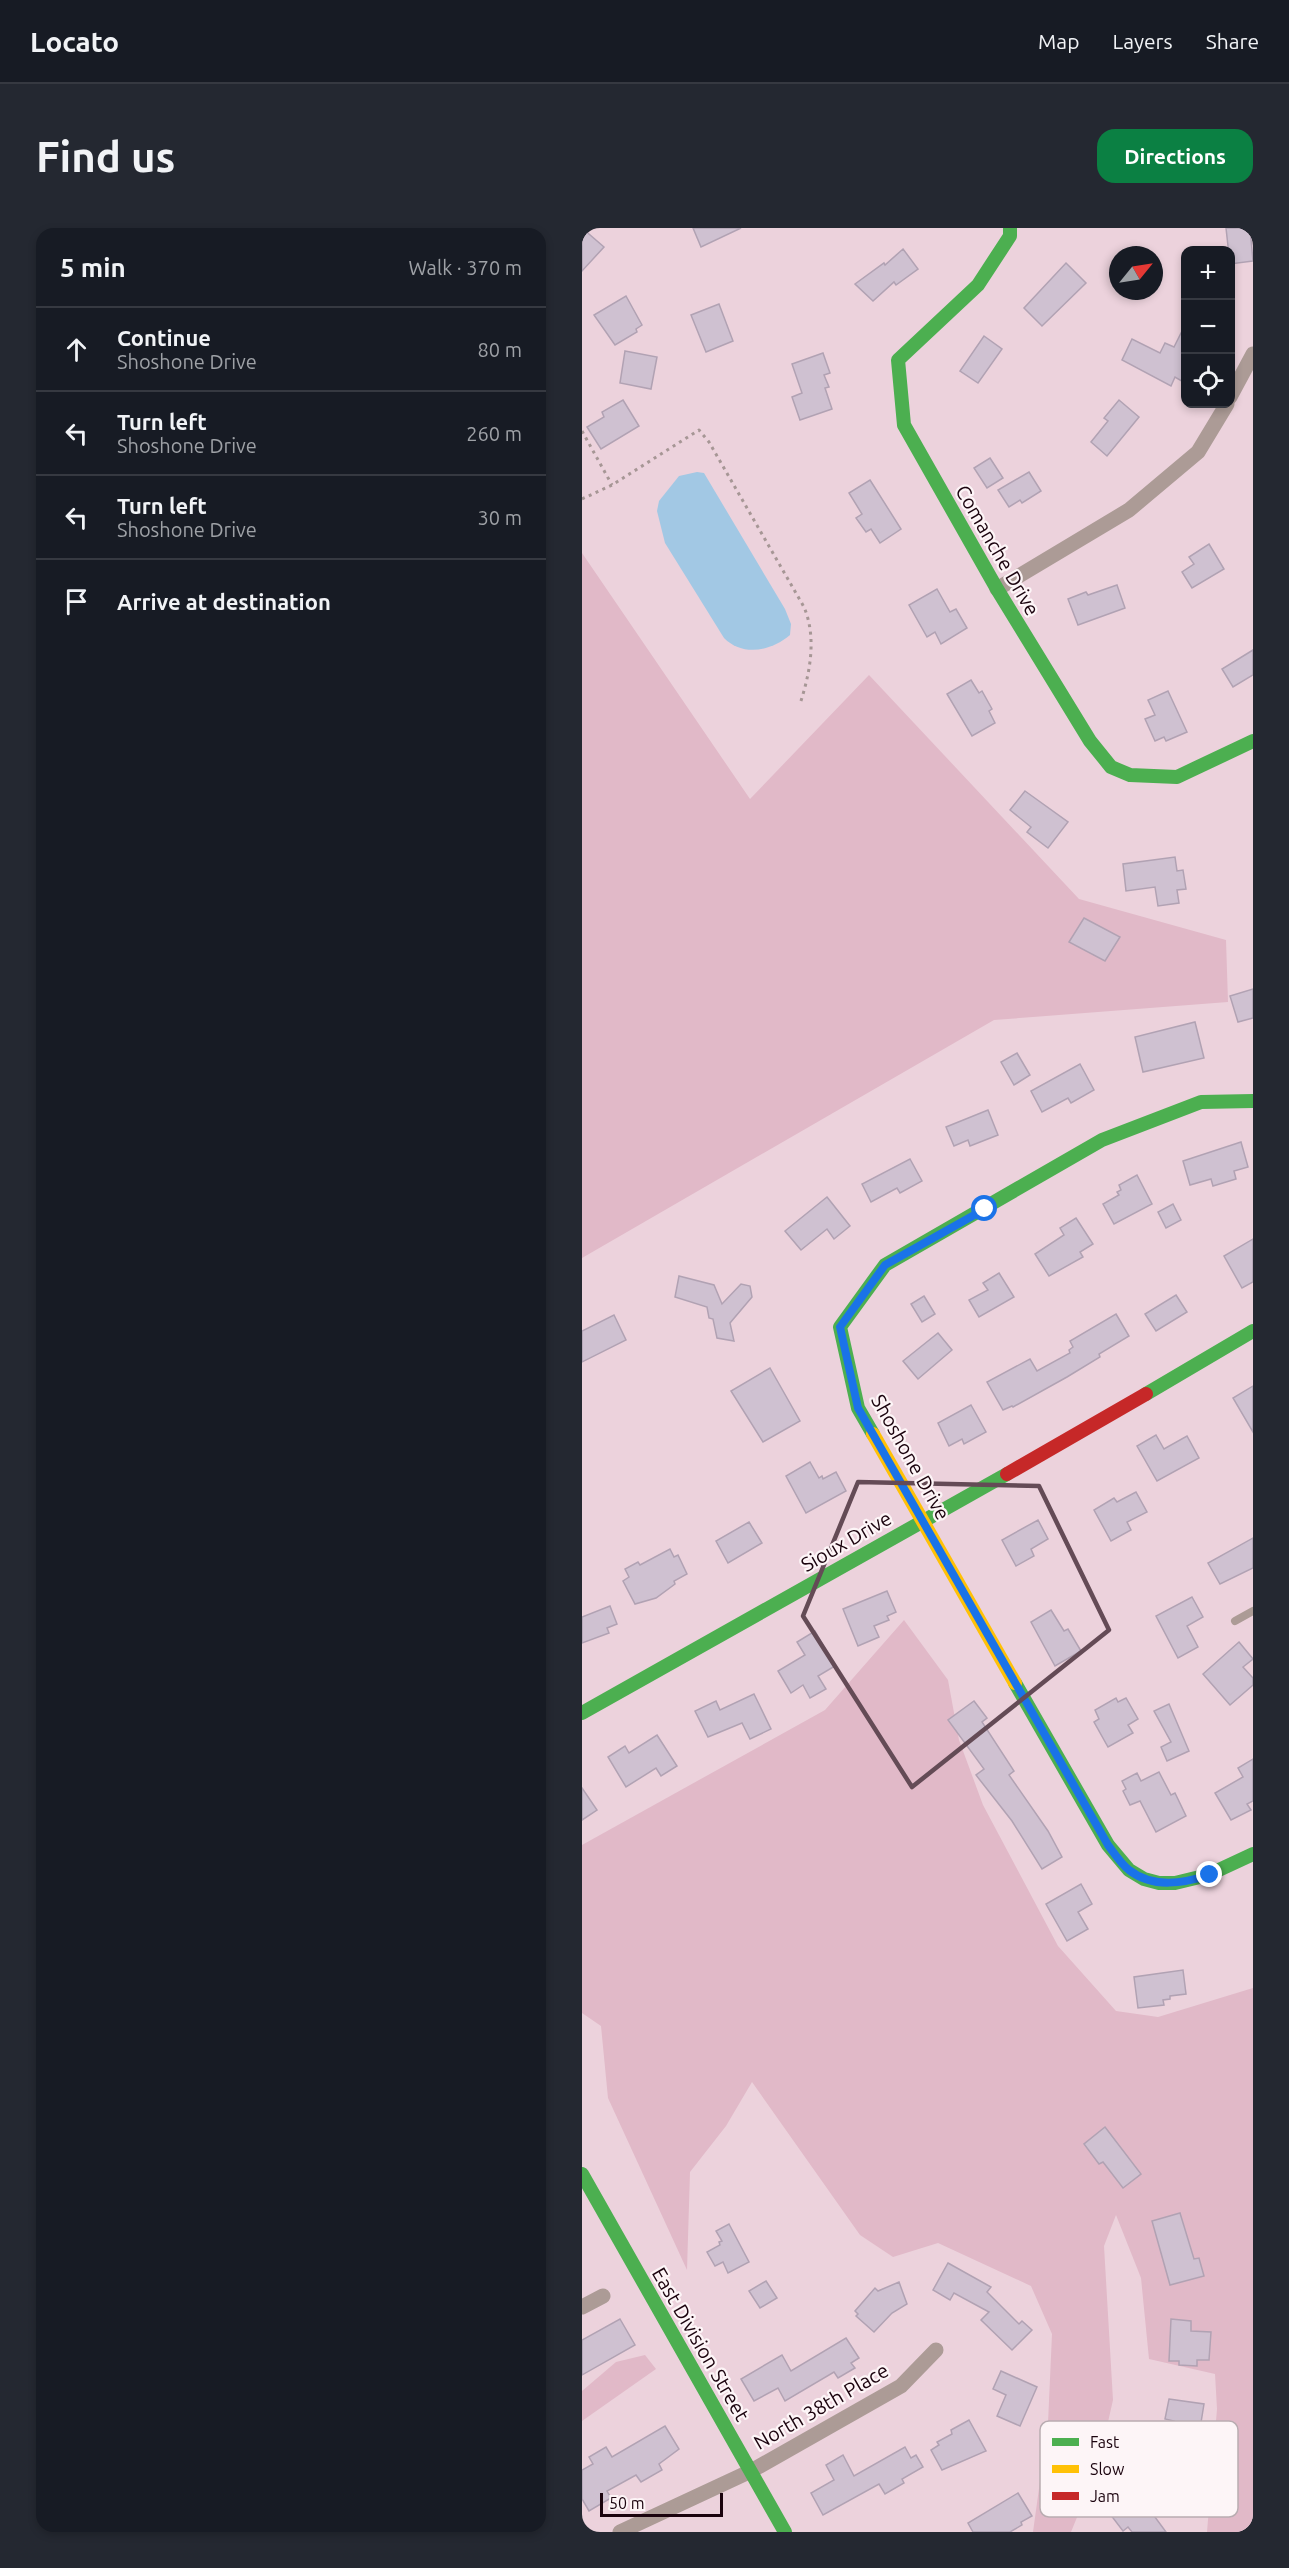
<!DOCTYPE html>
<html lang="en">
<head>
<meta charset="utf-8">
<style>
	:root { --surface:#171b24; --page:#242831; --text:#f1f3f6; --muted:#9ea1a6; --line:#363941; --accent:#0b8043 }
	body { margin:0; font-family:Ubuntu,sans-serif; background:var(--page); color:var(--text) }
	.controls { position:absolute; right:18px; top:18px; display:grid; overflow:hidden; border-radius:12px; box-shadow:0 3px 9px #0003 }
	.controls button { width:54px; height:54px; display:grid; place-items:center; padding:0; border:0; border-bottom:2px solid var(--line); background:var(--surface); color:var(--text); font:30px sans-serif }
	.compass { position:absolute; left:527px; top:18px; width:54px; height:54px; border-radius:50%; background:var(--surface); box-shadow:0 3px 9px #0003; rotate:60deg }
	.scale { position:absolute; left:18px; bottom:15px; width:123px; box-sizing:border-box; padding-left:6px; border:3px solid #1b030e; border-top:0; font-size:16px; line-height:21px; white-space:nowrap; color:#1b030e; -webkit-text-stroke:4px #fdf5f7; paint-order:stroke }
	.stop { position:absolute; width:18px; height:18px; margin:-14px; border:4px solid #1a73e8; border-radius:50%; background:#fff }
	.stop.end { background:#1a73e8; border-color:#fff; box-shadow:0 2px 6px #0008 }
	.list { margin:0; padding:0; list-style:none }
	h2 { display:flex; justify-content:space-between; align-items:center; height:78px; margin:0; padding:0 24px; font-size:26px }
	h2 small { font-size:20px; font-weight:400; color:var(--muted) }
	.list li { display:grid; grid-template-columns:39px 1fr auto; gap:18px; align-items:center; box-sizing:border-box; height:84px; padding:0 24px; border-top:2px solid var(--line) }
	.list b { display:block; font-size:22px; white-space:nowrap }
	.list p { margin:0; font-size:20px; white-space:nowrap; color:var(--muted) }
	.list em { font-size:20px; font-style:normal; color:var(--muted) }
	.icon { flex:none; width:33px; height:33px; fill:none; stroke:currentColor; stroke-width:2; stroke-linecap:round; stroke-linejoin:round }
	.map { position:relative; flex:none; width:671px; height:2304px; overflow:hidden; border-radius:18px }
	header { display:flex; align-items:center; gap:36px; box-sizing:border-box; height:84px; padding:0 30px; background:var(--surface); border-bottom:2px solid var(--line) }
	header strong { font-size:28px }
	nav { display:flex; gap:33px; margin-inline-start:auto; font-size:21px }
	.intro { display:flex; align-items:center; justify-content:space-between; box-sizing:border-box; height:144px; padding:0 36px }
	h1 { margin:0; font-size:42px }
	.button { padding:15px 27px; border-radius:18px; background:var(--accent); color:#fff; font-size:21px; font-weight:700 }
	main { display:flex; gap:36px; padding:0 36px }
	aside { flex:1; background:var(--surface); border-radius:18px; box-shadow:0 3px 9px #0003 }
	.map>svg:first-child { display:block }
	.green { fill:#e1b9c8 }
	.water { fill:#a2c8e4 }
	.building { fill:#cfc1d1; stroke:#b1a2b3; stroke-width:1.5 }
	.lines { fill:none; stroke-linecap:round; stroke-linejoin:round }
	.path { stroke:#a69695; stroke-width:3; stroke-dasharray:3 4.5; stroke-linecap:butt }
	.lane { stroke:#ac9b96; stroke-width:8 }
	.street { stroke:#ac9b96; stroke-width:15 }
	.fast { stroke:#4caf50; stroke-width:14 }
	.slow { stroke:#ffc107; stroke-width:14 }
	.jam { stroke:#c62828; stroke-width:14 }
	.route { stroke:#1a73e8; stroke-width:8 }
	.marked { fill:none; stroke:#644b56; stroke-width:4.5; stroke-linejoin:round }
	.labels { text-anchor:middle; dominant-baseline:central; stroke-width:4.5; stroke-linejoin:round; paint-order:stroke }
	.street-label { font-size:20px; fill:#1b030e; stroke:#fdf5f7 }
	.key { fill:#fdf5f7; stroke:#b9acb1; stroke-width:1.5 }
	.key-label { font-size:16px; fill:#1b030e }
</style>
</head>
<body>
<header>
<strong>Locato</strong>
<nav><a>Map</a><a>Layers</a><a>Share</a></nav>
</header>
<div class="intro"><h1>Find us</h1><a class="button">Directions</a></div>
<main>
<aside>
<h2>5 min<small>Walk · 370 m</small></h2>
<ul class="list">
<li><svg class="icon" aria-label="ahead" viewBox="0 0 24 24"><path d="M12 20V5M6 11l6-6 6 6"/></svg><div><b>Continue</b><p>Shoshone Drive</p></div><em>80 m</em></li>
<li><svg class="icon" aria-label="left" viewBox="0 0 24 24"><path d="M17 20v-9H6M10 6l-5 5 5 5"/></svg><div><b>Turn left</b><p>Shoshone Drive</p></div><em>260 m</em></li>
<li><svg class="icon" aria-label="left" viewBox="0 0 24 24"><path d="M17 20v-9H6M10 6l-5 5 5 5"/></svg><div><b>Turn left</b><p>Shoshone Drive</p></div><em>30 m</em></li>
<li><svg class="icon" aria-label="arrive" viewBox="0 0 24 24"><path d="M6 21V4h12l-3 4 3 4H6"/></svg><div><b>Arrive at destination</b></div></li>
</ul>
</aside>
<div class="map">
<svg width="671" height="2304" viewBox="0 0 671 2304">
	<rect width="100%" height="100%" fill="#ecd2dc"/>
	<!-- green -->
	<g class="green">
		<polygon points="0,325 168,571 287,447 497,671 644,712 646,774 412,792 0,1030"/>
		<polygon points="322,1392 366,1452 377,1512 401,1577 476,1718 534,1783 576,1789 671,1760 671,2304 625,2304 635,2181 633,2146 567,2131 559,2050 534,1987 522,2018 531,2172 516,2238 489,2304 451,2304 466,2195 470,2106 449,2058 356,2015 311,2029 278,2007 170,1854 144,1898 108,1944 105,2042 26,1870 19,1798 0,1785 0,1617 243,1482"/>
		<polygon points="63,2127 74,2141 0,2193 0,2163 34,2134"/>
	</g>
	<!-- water -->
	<path class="water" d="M115,244L122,245L203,381L209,396L208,407C189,423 161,429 142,410L83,315L75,283L77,273L97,248Z"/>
	<!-- building -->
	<g class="building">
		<polygon points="0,0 22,19 0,43"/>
		<polygon points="111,0 159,0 119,19"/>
		<polygon points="644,0 668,0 671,33 648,36"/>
		<polygon points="321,21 336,41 314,57 312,54 291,73 273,56 302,35 303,37"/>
		<polygon points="484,35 504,55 460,98 442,80"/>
		<polygon points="44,68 60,97 54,101 55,104 33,117 12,87"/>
		<polygon points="137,76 151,113 124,124 109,87"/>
		<polygon points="603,97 603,155 593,149 589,158 540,132 550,111 578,125 583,115 592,119"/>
		<polygon points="402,108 420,121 396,155 378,143"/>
		<polygon points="43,123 75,129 69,161 38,155"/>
		<polygon points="241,125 248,145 242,147 247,159 243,160 250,181 218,192 210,169 220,165 210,136"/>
		<polygon points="41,172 57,198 19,221 5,199 22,189 20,184"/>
		<polygon points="537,172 557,189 525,228 509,214 526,193 522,190"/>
		<polygon points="408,230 421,250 405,260 392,240"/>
		<polygon points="447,244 459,263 440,275 438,272 427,279 416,262"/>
		<polygon points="288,252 319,301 298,315 289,301 284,304 274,290 280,286 267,265"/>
		<polygon points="627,316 642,341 610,360 600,344 612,336 607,329"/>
		<polygon points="535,357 543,380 496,397 486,371 504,364 506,367"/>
		<polygon points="355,361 368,384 374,381 385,400 359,416 353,404 345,409 327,377"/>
		<polygon points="671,422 671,447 651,459 640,441"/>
		<polygon points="389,452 397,465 400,463 410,481 407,483 413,495 390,508 365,466"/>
		<polygon points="586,463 605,504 584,513 582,509 573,513 563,491 573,487 566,472"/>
		<polygon points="443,563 486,594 466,620 445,604 449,599 428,582"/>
		<polygon points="593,629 595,643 601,642 604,661 595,662 597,675 576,678 573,659 544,663 541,636"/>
		<polygon points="502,690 538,709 523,733 487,714"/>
		<polygon points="671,761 671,790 656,794 648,768"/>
		<polygon points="613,794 622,830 561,844 553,809"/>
		<polygon points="435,825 448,847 432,857 419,834"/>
		<polygon points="498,836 512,862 489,875 486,870 460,884 449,863"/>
		<polygon points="406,882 416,907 388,918 386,912 372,918 364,899"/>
		<polygon points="659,914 666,939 652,943 654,951 631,958 629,951 608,957 601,933"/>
		<polygon points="328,931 340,953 318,965 315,960 289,974 280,956"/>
		<polygon points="555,947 570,976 532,996 521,976 537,967 535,964 539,962 537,957"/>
		<polygon points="245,969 268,998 252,1011 245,1001 219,1022 203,1003"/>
		<polygon points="591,976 599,992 584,1000 576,984"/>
		<polygon points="494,990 511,1016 498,1024 501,1029 467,1048 453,1026 482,1007 478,1000"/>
		<polygon points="671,1011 671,1054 660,1060 642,1028"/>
		<polygon points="417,1045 432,1069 397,1089 387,1072 406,1062 401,1055"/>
		<polygon points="97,1048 132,1057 140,1076 159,1056 168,1058 170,1069 148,1095 152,1113 135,1110 131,1091 127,1090 125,1079 93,1069"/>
		<polygon points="594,1067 605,1084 574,1103 563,1086"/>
		<polygon points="342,1068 353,1086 340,1094 329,1076"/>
		<polygon points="534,1086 547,1108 517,1126 518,1129 485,1149 431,1179 430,1178 421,1182 405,1154 448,1131 455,1143 488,1125 487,1122 491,1119 488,1113"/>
		<polygon points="32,1087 44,1112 0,1134 0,1103"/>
		<polygon points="356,1105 370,1122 336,1151 321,1133"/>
		<polygon points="188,1140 218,1193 181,1214 149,1163"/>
		<polygon points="671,1158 671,1204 651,1170"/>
		<polygon points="389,1177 404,1204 382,1216 380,1211 367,1218 356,1195"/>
		<polygon points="574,1207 582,1221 605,1208 617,1230 575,1253 555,1218"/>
		<polygon points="228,1234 237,1250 240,1248 241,1251 254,1244 264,1263 224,1285 204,1248"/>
		<polygon points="554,1264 565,1284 545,1294 549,1302 529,1313 512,1282 532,1270 535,1274"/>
		<polygon points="456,1292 466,1311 449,1321 452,1328 434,1338 420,1312"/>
		<polygon points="167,1294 180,1315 146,1335 134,1313"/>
		<polygon points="671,1310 671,1340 638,1356 626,1335"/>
		<polygon points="88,1321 92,1329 96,1327 105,1346 92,1353 93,1356 74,1370 53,1376 41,1353 47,1349 43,1341 56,1334 58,1337"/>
		<polygon points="305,1363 314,1384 305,1388 307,1392 292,1398 297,1409 276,1418 261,1381"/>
		<polygon points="610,1369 621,1389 605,1398 616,1419 596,1430 574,1388"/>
		<polygon points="28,1378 35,1396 25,1400 27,1405 0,1415 0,1389"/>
		<polygon points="469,1382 482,1403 486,1401 499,1423 473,1438 449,1394"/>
		<polygon points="233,1403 253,1438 236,1448 244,1461 228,1470 221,1457 209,1465 196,1443 223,1427 215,1414"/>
		<polygon points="657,1414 671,1431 661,1439 671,1450 671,1457 648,1477 621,1446"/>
		<polygon points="172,1466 189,1501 168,1511 160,1495 126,1509 113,1483 134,1473 138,1482"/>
		<polygon points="534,1470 536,1474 544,1470 556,1491 546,1497 551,1505 526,1519 512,1494 517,1491 513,1482"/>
		<polygon points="392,1473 405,1490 400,1494 432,1543 427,1547 466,1603 480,1629 460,1641 430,1593 394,1547 402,1541 366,1492"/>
		<polygon points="587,1476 607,1523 585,1533 579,1519 589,1514 572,1483"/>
		<polygon points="75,1507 95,1538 79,1548 74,1540 44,1559 26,1529 43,1518 47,1525"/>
		<polygon points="671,1531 671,1573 665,1576 669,1582 649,1592 633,1565 661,1549 656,1540"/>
		<polygon points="577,1544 589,1567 593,1565 604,1588 574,1604 558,1573 548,1577 541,1563 544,1561 540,1553 555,1545 559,1553"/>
		<polygon points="0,1560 15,1582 0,1592"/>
		<polygon points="499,1656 510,1676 496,1684 506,1701 485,1713 464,1676"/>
		<polygon points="601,1742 604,1766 588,1768 588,1771 581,1772 582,1777 556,1780 552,1749"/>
		<polygon points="523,1899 559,1946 541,1960 521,1934 517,1936 502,1916"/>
		<polygon points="598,1985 612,2031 617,2030 622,2048 588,2057 570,1993"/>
		<polygon points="147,1996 167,2034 146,2045 141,2034 133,2038 125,2024 138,2017 137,2014 140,2013 134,2003"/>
		<polygon points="366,2035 409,2059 405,2064 437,2096 440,2093 450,2102 430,2122 399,2092 407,2084 372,2065 368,2072 351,2062"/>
		<polygon points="184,2053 195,2070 178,2080 167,2063"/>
		<polygon points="317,2054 325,2076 310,2085 292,2104 274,2088 276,2086 273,2083 293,2060 296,2063"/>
		<polygon points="38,2091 53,2117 0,2147 0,2112"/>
		<polygon points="589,2091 609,2093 609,2103 629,2104 627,2132 615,2132 615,2138 597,2137 597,2133 587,2133"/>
		<polygon points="264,2110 277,2130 269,2135 273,2140 256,2150 252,2144 203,2173 196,2160 172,2173 159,2151 200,2127 209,2143"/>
		<polygon points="419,2143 455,2159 438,2198 415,2188 424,2167 411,2161"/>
		<polygon points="587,2171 622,2176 611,2244 585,2240 592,2193 583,2191"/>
		<polygon points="387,2192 404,2223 360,2242 349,2222 357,2217 355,2214 370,2206 369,2202"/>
		<polygon points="83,2198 97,2221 77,2236 80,2242 59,2254 54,2247 25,2263 29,2270 7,2283 0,2271 0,2242 11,2236 7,2229 24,2219 30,2229"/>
		<polygon points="323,2219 329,2230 334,2227 341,2239 320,2251 322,2255 303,2266 297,2256 241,2287 229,2265 252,2252 244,2237 261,2227 272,2248"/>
		<polygon points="436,2265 450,2288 439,2294 440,2297 428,2304 391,2304 386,2295"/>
		<polygon points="556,2266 584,2304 550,2304 546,2299 541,2303 528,2286"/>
	</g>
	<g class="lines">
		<!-- path -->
		<g class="path">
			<polyline points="0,203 30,257"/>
			<path d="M0,271L30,257L117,202L127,214L222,379C235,410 228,445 218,476"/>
		</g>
		<!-- lane -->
		<polyline class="lane" points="653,1393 671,1383"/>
		<!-- street -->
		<g class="street">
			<polyline points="648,169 671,126"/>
			<polyline points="415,361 547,282 616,224 645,176"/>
			<polyline points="0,2079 21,2068"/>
			<polyline points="38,2304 169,2243 319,2158 354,2122"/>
		</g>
		<!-- fast -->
		<g class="fast">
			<polyline points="428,0 428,8 396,57 316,132 322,197 415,361 508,513 529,539 548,547 595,549 671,513"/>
			<polyline points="564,1166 671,1103"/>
			<polyline points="291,1206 276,1180 258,1099 303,1037 520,912 619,874 671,873"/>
			<polyline points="433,1455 526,1617 547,1642 562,1651 577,1655 593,1655 626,1647 671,1626"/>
			<polyline points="0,1485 425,1246"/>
			<polyline points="0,1946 203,2304"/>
		</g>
		<!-- slow -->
		<polyline class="slow" points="291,1206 433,1455"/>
		<!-- jam -->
		<polyline class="jam" points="425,1246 564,1166"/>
	</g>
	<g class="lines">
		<!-- route -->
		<path class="route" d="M403,981L303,1037L258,1099L276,1180L526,1617C532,1625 539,1636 547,1642C571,1661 602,1655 628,1647"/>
	</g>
	<!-- marked area -->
	<path class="marked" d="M276,1254L457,1258L527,1402L330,1559L221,1388Z"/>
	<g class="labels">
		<!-- street labels -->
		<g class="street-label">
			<text transform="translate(416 322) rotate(60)">Comanche Drive</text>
			<text transform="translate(329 1229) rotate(61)">Shoshone Drive</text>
			<text transform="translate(264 1313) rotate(-30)">Sioux Drive</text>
			<text transform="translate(119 2116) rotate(60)">East Division Street</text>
			<text transform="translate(239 2178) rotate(-30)">North 38th Place</text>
		</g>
	</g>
	<!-- legend -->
	<rect x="458" y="2193" width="198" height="96" rx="9" class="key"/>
	<rect x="470" y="2210" width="27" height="8" fill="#4caf50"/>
	<rect x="470" y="2237" width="27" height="8" fill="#ffc107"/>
	<rect x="470" y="2264" width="27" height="8" fill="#c62828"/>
	<g class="key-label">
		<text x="508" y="2220">Fast</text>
		<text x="508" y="2247">Slow</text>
		<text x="508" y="2274">Jam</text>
	</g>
</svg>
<div class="controls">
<button>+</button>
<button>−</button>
<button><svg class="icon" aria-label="locate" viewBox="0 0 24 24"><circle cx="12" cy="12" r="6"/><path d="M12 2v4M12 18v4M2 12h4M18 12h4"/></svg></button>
</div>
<svg class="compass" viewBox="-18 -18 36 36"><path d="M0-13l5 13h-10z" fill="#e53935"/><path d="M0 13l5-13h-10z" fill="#9ea1a6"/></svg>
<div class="scale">50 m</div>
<div class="stop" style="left:403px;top:981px"></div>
<div class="stop end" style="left:628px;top:1647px"></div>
</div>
</main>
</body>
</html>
